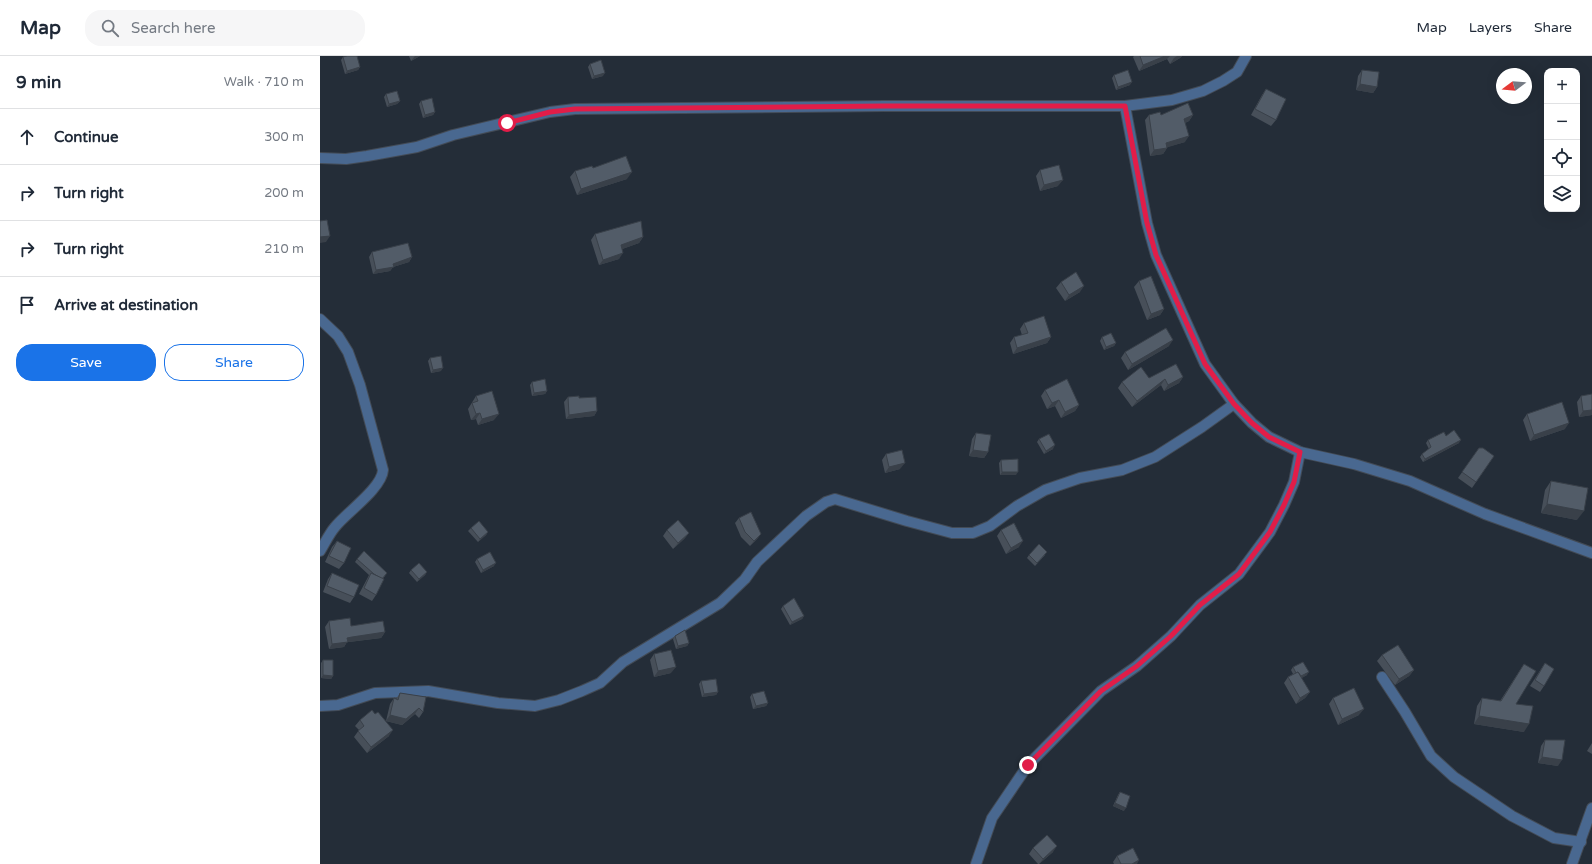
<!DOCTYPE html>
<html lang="en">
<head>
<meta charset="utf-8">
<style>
	:root { --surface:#fff; --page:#f6f6f7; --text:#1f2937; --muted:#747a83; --line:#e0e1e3; --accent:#1a73e8 }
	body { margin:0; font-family:"Varela Round",sans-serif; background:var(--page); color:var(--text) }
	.controls { position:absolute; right:12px; top:12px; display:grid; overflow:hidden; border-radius:8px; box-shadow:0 4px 16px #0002 }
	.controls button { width:36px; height:36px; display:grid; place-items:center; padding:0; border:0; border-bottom:1px solid var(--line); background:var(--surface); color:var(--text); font:20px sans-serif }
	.compass { position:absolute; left:1176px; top:12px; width:36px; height:36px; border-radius:50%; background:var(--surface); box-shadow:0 4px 16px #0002; rotate:254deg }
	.stop { position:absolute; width:12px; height:12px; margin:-9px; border:3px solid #e11d48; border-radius:50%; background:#fff }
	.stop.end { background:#e11d48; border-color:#fff; box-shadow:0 1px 4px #0008 }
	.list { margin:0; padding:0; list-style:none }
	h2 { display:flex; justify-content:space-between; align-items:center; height:52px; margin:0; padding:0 16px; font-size:17px }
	h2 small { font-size:13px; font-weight:400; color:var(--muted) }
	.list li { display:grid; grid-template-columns:26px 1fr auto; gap:12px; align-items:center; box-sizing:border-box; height:56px; padding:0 16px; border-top:1px solid var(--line) }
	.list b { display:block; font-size:15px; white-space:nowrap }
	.list em { font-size:13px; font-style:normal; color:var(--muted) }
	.actions { display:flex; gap:8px; padding:12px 16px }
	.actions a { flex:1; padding:9px 0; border:1px solid var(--accent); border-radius:16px; text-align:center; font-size:14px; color:var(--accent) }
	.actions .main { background:var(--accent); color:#fff }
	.icon { flex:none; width:22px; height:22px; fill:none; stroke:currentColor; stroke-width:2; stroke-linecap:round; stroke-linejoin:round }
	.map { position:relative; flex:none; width:1272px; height:808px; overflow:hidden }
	header { display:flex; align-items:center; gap:24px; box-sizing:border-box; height:56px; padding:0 20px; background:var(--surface); border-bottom:1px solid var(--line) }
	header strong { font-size:19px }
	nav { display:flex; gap:22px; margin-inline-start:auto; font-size:14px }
	.search { width:280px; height:36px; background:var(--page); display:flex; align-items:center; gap:10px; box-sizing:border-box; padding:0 14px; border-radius:16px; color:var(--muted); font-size:15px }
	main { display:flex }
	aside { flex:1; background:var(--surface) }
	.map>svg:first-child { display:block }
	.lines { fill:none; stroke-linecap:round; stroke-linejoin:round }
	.minor-casing { stroke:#434b56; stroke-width:12 }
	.tertiary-casing { stroke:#434b56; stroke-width:12 }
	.minor { stroke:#496890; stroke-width:10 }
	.tertiary { stroke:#496890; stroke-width:10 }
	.wall { fill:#474f59 }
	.shaded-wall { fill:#394049 }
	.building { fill:#525c68; stroke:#394049 }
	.route { stroke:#e11d48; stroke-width:5 }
</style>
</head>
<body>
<header>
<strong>Map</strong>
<div class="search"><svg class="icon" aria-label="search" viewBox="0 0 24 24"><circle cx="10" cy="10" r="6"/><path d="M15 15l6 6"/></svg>Search here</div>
<nav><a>Map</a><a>Layers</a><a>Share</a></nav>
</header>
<main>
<aside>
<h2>9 min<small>Walk · 710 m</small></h2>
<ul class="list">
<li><svg class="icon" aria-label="ahead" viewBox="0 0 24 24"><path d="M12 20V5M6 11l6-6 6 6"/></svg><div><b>Continue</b></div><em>300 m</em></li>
<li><svg class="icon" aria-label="right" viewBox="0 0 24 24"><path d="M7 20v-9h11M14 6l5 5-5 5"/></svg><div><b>Turn right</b></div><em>200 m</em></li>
<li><svg class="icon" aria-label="right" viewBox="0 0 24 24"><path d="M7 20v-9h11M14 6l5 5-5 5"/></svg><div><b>Turn right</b></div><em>210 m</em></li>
<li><svg class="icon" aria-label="arrive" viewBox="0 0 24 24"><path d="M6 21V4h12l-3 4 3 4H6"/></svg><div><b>Arrive at destination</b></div></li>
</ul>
<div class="actions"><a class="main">Save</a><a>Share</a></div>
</aside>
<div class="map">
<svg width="1272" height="808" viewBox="0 0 1272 808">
	<rect width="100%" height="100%" fill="#242d38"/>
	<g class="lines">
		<defs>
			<g id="minor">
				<path d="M0,263L18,280L28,296L40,329L63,414C62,432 26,457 15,471C9,478 5,487 0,495"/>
				<polyline points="1062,621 1085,656 1111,700 1134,721 1192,760 1234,782 1261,786"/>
				<polyline points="0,650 18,649 55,637 108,635 178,647 215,650 239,644 262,635 280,627 303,606 400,547 425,523 437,506 486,460 506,446 515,443 587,465 632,477 653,477 670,470 697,450 725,434 760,422 802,414 835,401 882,371 914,348"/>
				<polyline points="656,808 672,762 708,709 781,635 817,610 851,580 880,549 919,518 950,476 964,449 974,426 980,396"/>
				<polyline points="1252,808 1272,752"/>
			</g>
			<g id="tertiary">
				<polyline points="805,50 827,167 836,199 885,308 914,348 932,367 949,381 980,396 1034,408 1090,425 1165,458 1272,497"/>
				<polyline points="0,102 26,103 47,100 97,91 133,79 230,56 255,53 564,50 805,50 852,44 883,35 903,25 917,16 926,0"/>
			</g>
		</defs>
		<!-- minor casing -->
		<use href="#minor" class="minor-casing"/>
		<!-- tertiary casing -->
		<use href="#tertiary" class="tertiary-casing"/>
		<!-- minor -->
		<use href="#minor" class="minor"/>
		<!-- tertiary -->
		<use href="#tertiary" class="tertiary"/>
	</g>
	<!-- wall -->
	<g class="wall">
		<polygon points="89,0 100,0 91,5"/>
		<polygon points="814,0 862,0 860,2 850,8 847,3 819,15 813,1"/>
		<polygon points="23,1 40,11 38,14 25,18 21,4"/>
		<polygon points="270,8 283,20 272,23 268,11"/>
		<polygon points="1042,14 1057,31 1053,37 1036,34 1038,20"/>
		<polygon points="794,19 810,29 796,34 792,22"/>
		<polygon points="946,33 956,64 951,70 931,59 942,39"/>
		<polygon points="66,38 80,45 77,48 67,51 64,41"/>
		<polygon points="101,45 115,56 113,59 103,62 99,48"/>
		<polygon points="829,59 873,59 869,65 865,67 865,86 847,91 847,92 843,98 830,100 825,64"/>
		<polygon points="273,112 307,123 257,139 250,121 255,115"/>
		<polygon points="720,114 738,130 720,135 716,120"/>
		<polygon points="275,178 323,181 319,187 302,193 299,203 279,209 271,184"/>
		<polygon points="52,196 92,201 89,206 73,211 70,215 53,218 49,201"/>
		<polygon points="819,225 844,253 840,259 827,264 814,231"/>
		<polygon points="741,226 760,236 745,245 736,232"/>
		<polygon points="704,267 731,281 727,287 693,298 690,287 694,281 702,279 700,273"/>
		<polygon points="782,281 796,287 794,290 784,294 780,285"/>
		<polygon points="849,290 808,314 801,302 805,296"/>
		<polygon points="110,302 121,315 111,317 108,305"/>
		<polygon points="863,321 859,327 844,335 841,329 812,351 798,332 802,326 829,322"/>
		<polygon points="212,326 227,335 225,338 212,340 210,329"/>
		<polygon points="725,334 759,349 755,355 741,362 735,350 727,353 721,340"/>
		<polygon points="1272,338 1272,359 1259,361 1257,346 1261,340"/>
		<polygon points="156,340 174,364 158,369 156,363 151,364 148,353"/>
		<polygon points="248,341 259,342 277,355 274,360 246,363 244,346"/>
		<polygon points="1207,358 1245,373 1210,385 1203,364"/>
		<polygon points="656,377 668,396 664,402 649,400 652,383"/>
		<polygon points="1126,380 1139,387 1103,406 1100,401 1102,398 1109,393 1106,387 1108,384"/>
		<polygon points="719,383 733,393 724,398 717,386"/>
		<polygon points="1159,392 1174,400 1152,432 1138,422"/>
		<polygon points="566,398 580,413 565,417 562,404"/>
		<polygon points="681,404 696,419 680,419 679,407"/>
		<polygon points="1231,425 1257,464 1221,457 1225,434"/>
		<polygon points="419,462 441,478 437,483 430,490 421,481 415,467"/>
		<polygon points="151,472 168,476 166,479 158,486 148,475"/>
		<polygon points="347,474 369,477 364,483 353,493 343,480"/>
		<polygon points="681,474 699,491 686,498 677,480"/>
		<polygon points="17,485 24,507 19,513 5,506 12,491"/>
		<polygon points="709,499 725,499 715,510 707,502"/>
		<polygon points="37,503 65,520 62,523 56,539 52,545 39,538 47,523 49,519 35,506"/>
		<polygon points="157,503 174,510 161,517 155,506"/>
		<polygon points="91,514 107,516 105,519 97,526 89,517"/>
		<polygon points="12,517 34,541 30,547 3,536 8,523"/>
		<polygon points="463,550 484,560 482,563 470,569 461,553"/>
		<polygon points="9,565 31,570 65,576 61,582 29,586 27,586 24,591 9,593 5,571"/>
		<polygon points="355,580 369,587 367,590 356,593 353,583"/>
		<polygon points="334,598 351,617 334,621 330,604"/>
		<polygon points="1062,599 1094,614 1089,620 1075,629 1057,605"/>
		<polygon points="3,604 13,620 11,623 1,622 1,607"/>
		<polygon points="1225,607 1224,630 1220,636 1210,630"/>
		<polygon points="1204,608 1196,648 1204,676 1154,668 1157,650 1162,642 1180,645"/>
		<polygon points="973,611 987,619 981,622 990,636 985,642 976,648 964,627 968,621 973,618 971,614"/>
		<polygon points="381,625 398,636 396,639 382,641 379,628"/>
		<polygon points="80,637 106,641 103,656 99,662 95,658 82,669 66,665 70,648 74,642 76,643"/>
		<polygon points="432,638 448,647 446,650 433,653 430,641"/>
		<polygon points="1013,642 1039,659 1018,669 1009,648"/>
		<polygon points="55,658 69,680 47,697 34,681 39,674 35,670 40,664"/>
		<polygon points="1225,684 1238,710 1218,707 1221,690"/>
		<polygon points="1272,687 1272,698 1267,695"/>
		<polygon points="800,736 804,755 793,750 798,739"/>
		<polygon points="713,792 733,796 719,808 718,808 709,798"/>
		<polygon points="797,800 817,808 794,808 793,806"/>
	</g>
	<!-- shaded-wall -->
	<g class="shaded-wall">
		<polygon points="95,0 100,0 91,5"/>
		<polygon points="845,0 850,0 847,3 819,15 823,9"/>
		<polygon points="857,0 862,0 860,2 850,8 854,2"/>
		<polygon points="40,11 38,14 25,18 27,15"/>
		<polygon points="285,17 283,20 272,23 274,20"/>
		<polygon points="812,26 810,29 796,34 798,31"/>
		<polygon points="1040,28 1057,31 1053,37 1036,34"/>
		<polygon points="80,45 77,48 67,51 69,48"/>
		<polygon points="115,56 113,59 103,62 105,59"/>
		<polygon points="873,59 869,65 860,69 864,63"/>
		<polygon points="869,80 865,86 842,93 846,87"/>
		<polygon points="847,92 843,98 830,100 834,94"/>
		<polygon points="312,116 307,123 257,139 261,133"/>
		<polygon points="743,124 738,130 720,135 724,129"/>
		<polygon points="10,180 6,186 0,187 0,181"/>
		<polygon points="323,181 319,187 297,195 301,189"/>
		<polygon points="303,197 299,203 279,209 283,204"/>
		<polygon points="92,201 89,206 73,211 70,215 53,218 56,214"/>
		<polygon points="764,230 760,236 745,245 749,239"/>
		<polygon points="844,253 840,259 827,264 831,258"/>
		<polygon points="731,281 727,287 693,298 697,292"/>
		<polygon points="853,284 849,290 808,314 812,308"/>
		<polygon points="796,287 794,290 784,294 786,291"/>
		<polygon points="123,312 121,315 111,317 113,314"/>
		<polygon points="863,321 859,327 844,335 848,329"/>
		<polygon points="845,323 841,329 812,351 817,345"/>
		<polygon points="227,335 225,338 212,340 214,337"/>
		<polygon points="739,344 735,350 727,353 732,347"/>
		<polygon points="759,349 755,355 741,362 745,356"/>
		<polygon points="1272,354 1272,359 1259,361 1263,355"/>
		<polygon points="277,355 274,360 246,363 249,359"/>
		<polygon points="160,357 156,363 151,364 156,358"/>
		<polygon points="179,358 174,364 158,369 162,363"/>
		<polygon points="1249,367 1245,373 1210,385 1214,379"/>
		<polygon points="1141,384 1139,387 1103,406 1105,403"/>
		<polygon points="735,389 733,393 724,398 726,395"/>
		<polygon points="653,394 668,396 664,402 649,400"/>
		<polygon points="585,407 580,413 565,417 569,411"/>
		<polygon points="682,416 698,416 696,419 680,419"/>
		<polygon points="1227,448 1264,455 1257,464 1221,457"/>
		<polygon points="168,476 166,479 158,486 160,483"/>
		<polygon points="369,477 364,483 353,493 358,487"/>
		<polygon points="441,478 437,483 430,490 434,485"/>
		<polygon points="703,485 699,491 686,498 691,492"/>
		<polygon points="176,507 174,510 161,517 163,514"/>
		<polygon points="107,516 105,519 97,526 99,523"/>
		<polygon points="484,560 482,563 470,569 472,566"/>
		<polygon points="65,576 61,582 29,586 27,586 24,591 9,593 12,588 27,582 32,581"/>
		<polygon points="369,587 367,590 356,593 358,590"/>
		<polygon points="356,611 351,617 334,621 338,615"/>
		<polygon points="1094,614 1089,620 1075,629 1079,623"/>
		<polygon points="989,616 987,619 977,625 979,622"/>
		<polygon points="3,619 13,620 11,623 1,622"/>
		<polygon points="398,636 396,639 382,641 384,638"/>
		<polygon points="990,636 985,642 976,648 980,642"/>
		<polygon points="448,647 446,650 433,653 436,650"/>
		<polygon points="99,652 95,658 82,669 66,665 70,659"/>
		<polygon points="1044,653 1039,659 1018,669 1022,663"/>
		<polygon points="1159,660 1209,668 1204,676 1154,668"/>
		<polygon points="73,674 69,680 47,697 51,691"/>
		<polygon points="1222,701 1242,704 1238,710 1218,707"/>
		<polygon points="795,747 806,752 804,755 793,750"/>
		<polygon points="737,790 733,796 719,808 723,803"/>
		<polygon points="819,804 817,808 812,808"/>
	</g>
	<!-- building -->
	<g class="building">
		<polygon points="27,0 37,0 40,11 27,15 23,1"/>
		<polygon points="820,0 845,0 823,9"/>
		<polygon points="281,4 285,17 274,20 270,8"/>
		<polygon points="808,14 812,26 798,31 794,19"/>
		<polygon points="1042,14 1059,16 1057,31 1040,28"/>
		<polygon points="946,33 966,43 956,64 935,53"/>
		<polygon points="77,35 80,45 69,48 66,38"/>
		<polygon points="112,42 115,56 105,59 101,45"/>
		<polygon points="868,47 873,59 864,63 869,80 846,87 847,92 834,94 829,59 840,56 841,59"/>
		<polygon points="306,100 312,116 261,133 255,115 272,110 273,112"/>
		<polygon points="739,109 743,124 724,129 720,114"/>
		<polygon points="7,164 10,180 0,181 0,165"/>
		<polygon points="321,165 323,181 301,189 303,197 283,204 275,178"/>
		<polygon points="88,187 92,201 73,208 74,211 56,214 52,196"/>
		<polygon points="756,216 764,230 749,239 741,226"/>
		<polygon points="831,220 844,253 831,258 819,225"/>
		<polygon points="724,260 731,281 697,292 694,281 708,277 704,267"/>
		<polygon points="846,272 853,284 812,308 805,296"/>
		<polygon points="791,277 796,287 786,291 782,281"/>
		<polygon points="121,300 123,312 113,314 110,302"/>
		<polygon points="856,308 863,321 848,329 845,323 817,345 802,326 821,311 829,322"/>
		<polygon points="225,323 227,335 214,337 212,326"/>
		<polygon points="747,323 759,349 745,356 739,344 732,347 725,334"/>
		<polygon points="172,335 179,358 162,363 160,357 156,358 152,347 158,345 156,340"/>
		<polygon points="1272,338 1272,354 1263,355 1261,340"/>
		<polygon points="259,340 259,342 276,341 277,355 249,359 248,341"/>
		<polygon points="1242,346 1249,367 1214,379 1207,358"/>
		<polygon points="1134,374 1141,384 1105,403 1102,398 1111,391 1108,384 1124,376 1126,380"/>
		<polygon points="656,377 671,379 668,396 653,394"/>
		<polygon points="729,378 735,389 726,395 719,383"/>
		<polygon points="1159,392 1163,392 1174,400 1156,426 1142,416"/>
		<polygon points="582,394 585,407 569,411 566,398"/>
		<polygon points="698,403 698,416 682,416 681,404"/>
		<polygon points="1231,425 1268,432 1264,455 1227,448"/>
		<polygon points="431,456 441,478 434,485 425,476 419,462"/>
		<polygon points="358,464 369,477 358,487 347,474"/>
		<polygon points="159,465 168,476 160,483 151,472"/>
		<polygon points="694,467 703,485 691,492 681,474"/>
		<polygon points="17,485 31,492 24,507 9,500"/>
		<polygon points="719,488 727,496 717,507 709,499"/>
		<polygon points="44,495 67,517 62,523 54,518 37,503"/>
		<polygon points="170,496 176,507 163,514 157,503"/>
		<polygon points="99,507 107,516 99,523 91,514"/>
		<polygon points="12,517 39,529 34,541 7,530"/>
		<polygon points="51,517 64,523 56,539 44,532"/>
		<polygon points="474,542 484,560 472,566 463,550"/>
		<polygon points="30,562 31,570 63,565 65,576 32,581 27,582 28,586 12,588 9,565"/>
		<polygon points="365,574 369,587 358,590 355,580"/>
		<polygon points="1078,589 1094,614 1079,623 1062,599"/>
		<polygon points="351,594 356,611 338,615 334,598"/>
		<polygon points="3,604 13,604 13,620 3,619"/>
		<polygon points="983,606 989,616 981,620 978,616 976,617 973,611"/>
		<polygon points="1225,607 1234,613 1224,630 1215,624"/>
		<polygon points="1204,608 1216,615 1196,648 1213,650 1209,668 1159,660 1162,642 1181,645"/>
		<polygon points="978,616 990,636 980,642 968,621"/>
		<polygon points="396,623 398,636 384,638 381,625"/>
		<polygon points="1034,632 1044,653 1022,663 1013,642"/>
		<polygon points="444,635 448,647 436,650 432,638"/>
		<polygon points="80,637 106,641 103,656 99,652 86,663 70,659 74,642 78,644"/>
		<polygon points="52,654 55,658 58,656 73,674 51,691 38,675 44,670 40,664"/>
		<polygon points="1225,684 1245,684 1242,704 1222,701"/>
		<polygon points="800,736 810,740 806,752 795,747"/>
		<polygon points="727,779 737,790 723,803 713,792"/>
		<polygon points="813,792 819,804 812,808 801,808 797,800"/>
	</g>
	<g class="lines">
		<!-- route -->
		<polyline class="route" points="187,67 230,56 255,53 564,50 805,50 827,167 836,199 885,308 914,348 932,367 949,381 980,396 974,426 964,449 950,476 919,518 880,549 851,580 817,610 781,635 708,709"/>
	</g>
</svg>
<div class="controls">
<button>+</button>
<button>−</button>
<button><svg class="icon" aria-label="locate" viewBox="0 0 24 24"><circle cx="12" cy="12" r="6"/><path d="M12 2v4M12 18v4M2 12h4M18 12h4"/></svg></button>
<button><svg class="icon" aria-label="layers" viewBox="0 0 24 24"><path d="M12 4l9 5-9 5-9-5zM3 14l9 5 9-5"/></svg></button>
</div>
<svg class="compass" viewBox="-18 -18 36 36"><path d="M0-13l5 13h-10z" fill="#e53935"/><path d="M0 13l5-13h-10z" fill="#747a83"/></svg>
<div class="stop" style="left:187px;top:67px"></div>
<div class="stop end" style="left:708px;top:709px"></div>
</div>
</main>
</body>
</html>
